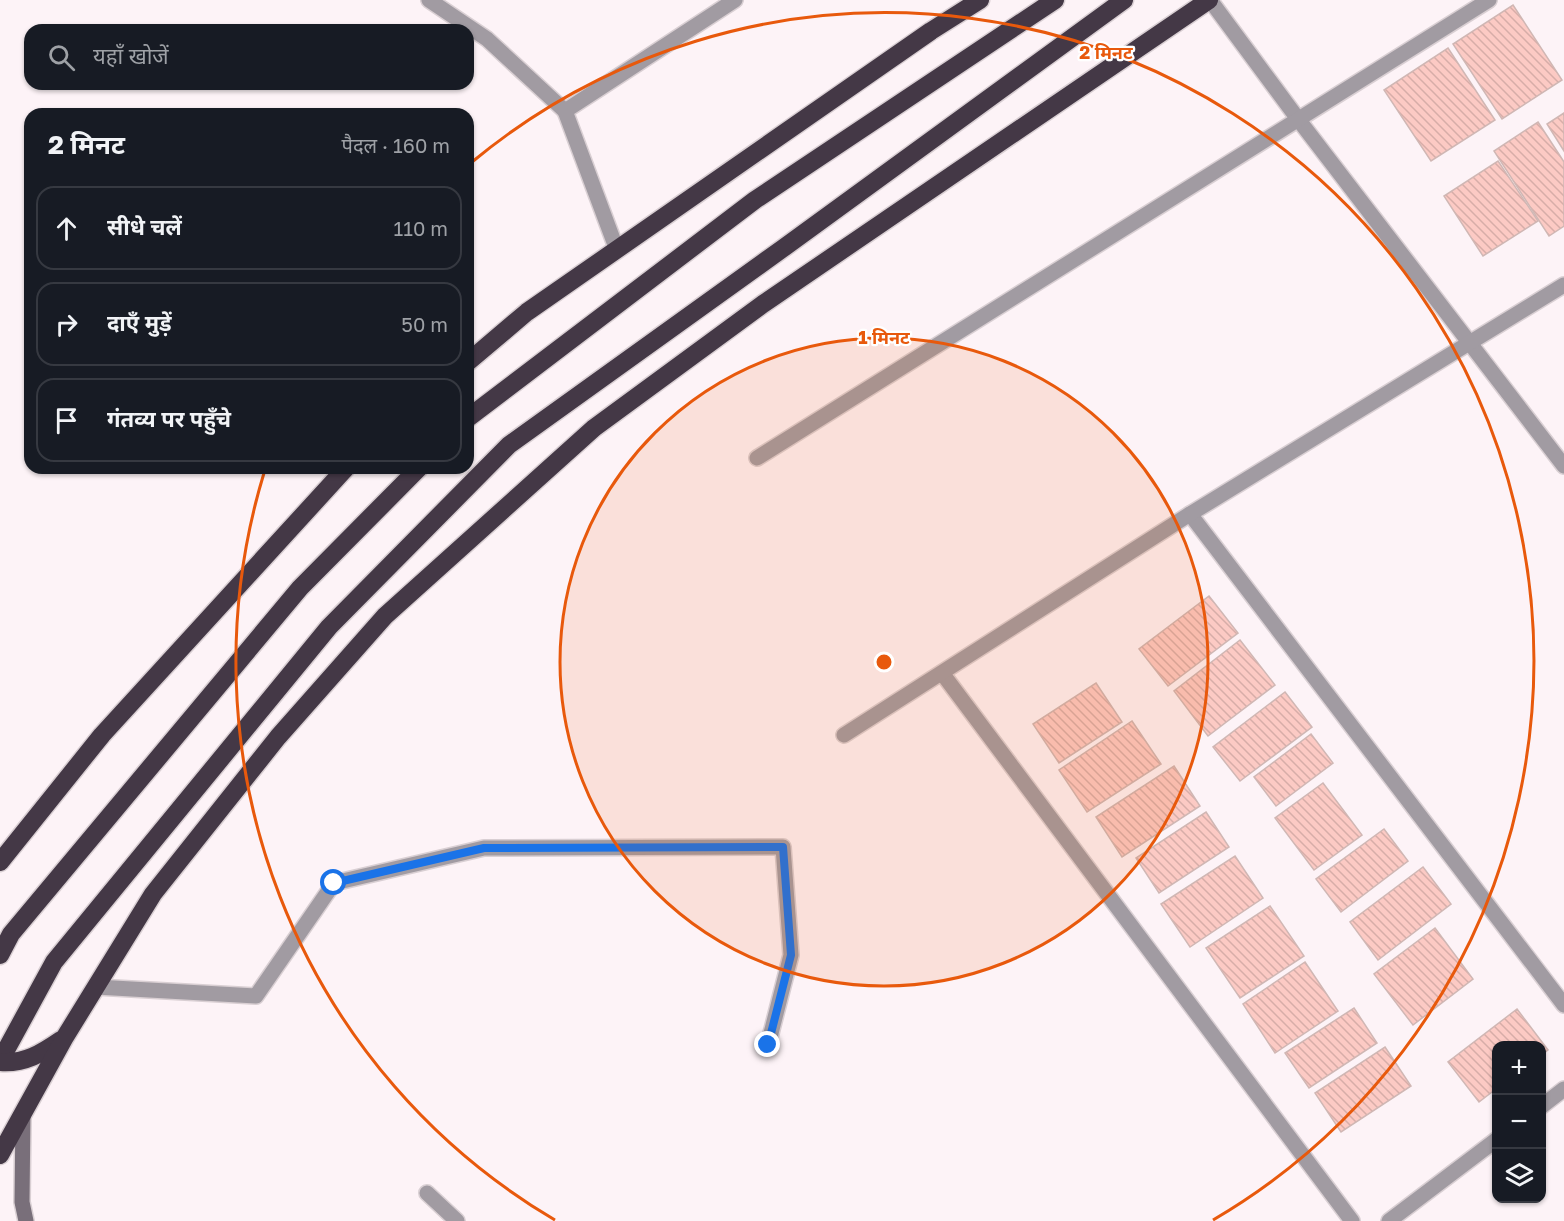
<!DOCTYPE html>
<html lang="hi">
<head>
<meta charset="utf-8">
<style>
	:root { --surface:#171b24; --page:#242831; --text:#f1f3f6; --muted:#9ea1a6; --line:#363941 }
	body { margin:0; font-family:"Golos Text","Noto Sans Devanagari",sans-serif; background:var(--page); color:var(--text) }
	.controls { position:absolute; right:18px; bottom:18px; display:grid; overflow:hidden; border-radius:12px; box-shadow:0 2px 4px #0004 }
	.controls button { width:54px; height:54px; display:grid; place-items:center; padding:0; border:0; border-bottom:2px solid var(--line); background:var(--surface); color:var(--text); font:30px sans-serif }
	.stop { position:absolute; width:18px; height:18px; margin:-14px; border:4px solid #1a73e8; border-radius:50%; background:#fff }
	.stop.end { background:#1a73e8; border-color:#fff; box-shadow:0 2px 6px #0008 }
	.list { margin:0; padding:0; list-style:none }
	h2 { display:flex; justify-content:space-between; align-items:center; height:78px; margin:0; padding:0 24px; font-size:26px }
	h2 small { font-size:20px; font-weight:400; color:var(--muted) }
	.list li { display:grid; grid-template-columns:39px 1fr auto; gap:18px; align-items:center; box-sizing:border-box; height:84px; margin:0 12px 12px; padding:0 12px; border:2px solid var(--line); border-radius:18px }
	.list b { display:block; font-size:22px; white-space:nowrap }
	.list em { font-size:20px; font-style:normal; color:var(--muted) }
	.icon { flex:none; width:33px; height:33px; fill:none; stroke:currentColor; stroke-width:2; stroke-linecap:round; stroke-linejoin:round }
	.map { position:relative; flex:none; width:1564px; height:1221px; overflow:hidden }
	.search { position:absolute; background:var(--surface); box-shadow:0 2px 4px #0004; left:24px; top:24px; width:450px; height:66px; display:flex; align-items:center; gap:15px; box-sizing:border-box; padding:0 21px; border-radius:18px; color:var(--muted); font-size:22px }
	.panel { position:absolute; background:var(--surface); box-shadow:0 2px 4px #0004; left:24px; top:108px; width:450px; height:366px; border-radius:18px }
	.map>svg:first-child { display:block }
	.building { fill:url(#building-back-hatch); stroke:#d0b7b4; stroke-width:1.5 }
	.lines { fill:none; stroke-linecap:round; stroke-linejoin:round }
	.street-casing { stroke:#d9cfd3; stroke-width:18 }
	.secondary-casing { stroke:#d9cfd3; stroke-width:18 }
	.highway-casing { stroke:#d9cfd3; stroke-width:21 }
	.street { stroke:#a19ba2; stroke-width:15 }
	.secondary { stroke:#796f7a; stroke-width:15 }
	.highway { stroke:#443846; stroke-width:18 }
	.route { stroke:#1a73e8; stroke-width:8 }
	.ring { fill:none; stroke:#e8590c; stroke-width:3 }
	.centre { fill:#e8590c; stroke:#fff; stroke-width:3 }
	.ring-label { font-size:18px; text-anchor:middle; font-weight:bold; fill:#e8590c; stroke:#fff; stroke-width:4.5; stroke-linejoin:round; paint-order:stroke }
</style>
</head>
<body>
<div class="map">
<svg width="1564" height="1221" viewBox="0 0 1564 1221">
	<defs>
		<pattern id="building-back-hatch" width="6" height="6" patternUnits="userSpaceOnUse" patternTransform="scale(1.5)"><rect width="6" height="6" fill="#fccac4"/><path d="M-1 5l2 2M0 0l6 6M5-1l2 2" fill="none" stroke="#d7ada8"/></pattern>
	</defs>
	<rect width="100%" height="100%" fill="#fdf3f7"/>
	<!-- building -->
	<g class="building">
		<polygon points="1513,5 1562,80 1502,119 1453,44"/>
		<polygon points="1448,48 1495,120 1431,161 1384,90"/>
		<polygon points="1564,113 1564,151 1547,124"/>
		<polygon points="1538,122 1564,162 1564,226 1549,236 1494,151"/>
		<polygon points="1498,161 1538,221 1483,256 1444,196"/>
		<polygon points="1209,596 1238,633 1168,686 1139,649"/>
		<polygon points="1240,640 1275,685 1208,736 1174,691"/>
		<polygon points="1096,683 1122,722 1059,763 1033,724"/>
		<polygon points="1285,692 1312,727 1240,781 1213,747"/>
		<polygon points="1132,721 1161,764 1087,812 1059,770"/>
		<polygon points="1311,734 1333,763 1276,806 1254,777"/>
		<polygon points="1174,766 1200,806 1122,857 1096,817"/>
		<polygon points="1323,783 1362,835 1314,870 1275,818"/>
		<polygon points="1206,812 1229,847 1159,893 1136,858"/>
		<polygon points="1384,829 1408,861 1341,912 1316,879"/>
		<polygon points="1235,856 1263,898 1190,947 1161,904"/>
		<polygon points="1423,867 1451,904 1378,960 1350,922"/>
		<polygon points="1270,906 1304,956 1240,998 1206,948"/>
		<polygon points="1435,928 1473,979 1413,1025 1374,974"/>
		<polygon points="1305,962 1338,1011 1275,1053 1243,1004"/>
		<polygon points="1354,1008 1377,1043 1309,1088 1285,1053"/>
		<polygon points="1517,1009 1548,1050 1542,1055 1542,1046 1496,1046 1496,1089 1479,1102 1448,1062"/>
		<polygon points="1385,1047 1411,1086 1341,1132 1315,1093"/>
	</g>
	<g class="lines">
		<defs>
			<g id="street">
				<polyline points="429,0 487,39 565,111"/>
				<polyline points="1210,0 1298,119 1564,466"/>
				<polyline points="617,250 565,111 735,0"/>
				<polyline points="757,458 1489,0"/>
				<polyline points="1190,514 1564,1005"/>
				<polyline points="942,673 1352,1221"/>
				<polyline points="844,735 1190,514 1564,285"/>
				<polyline points="96,987 256,996 334,883 484,848 783,847 791,955 768,1045"/>
				<polyline points="1542,1106 1564,1089"/>
				<polyline points="427,1193 457,1221"/>
				<polyline points="1389,1221 1496,1140"/>
			</g>
			<polyline id="secondary" points="23,1113 22,1202 26,1221"/>
			<g id="highway">
				<polyline points="468,362 527,312 931,31 980,0"/>
				<polyline points="468,418 755,200 1055,0"/>
				<polyline points="0,862 102,735 346,468"/>
				<polyline points="0,955 11,934 300,588 419,468"/>
				<polyline points="0,1061 54,962 329,627 509,445 782,249 1124,0"/>
				<path d="M0,1062C25,1064 42,1053 61,1040"/>
				<polyline points="0,1155 65,1037 153,894 278,737 385,616 594,428 763,304 1209,0"/>
			</g>
		</defs>
		<!-- street casing -->
		<use href="#street" class="street-casing"/>
		<!-- secondary casing -->
		<use href="#secondary" class="secondary-casing"/>
		<!-- highway casing -->
		<use href="#highway" class="highway-casing"/>
		<!-- street -->
		<use href="#street" class="street"/>
		<!-- secondary -->
		<use href="#secondary" class="secondary"/>
		<!-- highway -->
		<use href="#highway" class="highway"/>
	</g>
	<g class="lines">
		<!-- route -->
		<polyline class="route" points="334,883 484,848 783,847 791,955 768,1045"/>
	</g>
	<!-- distance rings -->
	<circle cx="884" cy="662" r="324" fill="#e8590c" fill-opacity=".12"/>
	<g class="ring">
		<circle cx="884" cy="662" r="324"/>
		<path d="M555 1220A648 648 0 0 1 264 473M472 162A648 648 0 1 1 1213 1220"/>
	</g>
	<circle cx="884" cy="662" r="9" class="centre"/>
	<g class="ring-label">
		<text x="1106" y="59">2 मिनट</text>
		<text x="884" y="344">1 मिनट</text>
	</g>
</svg>
<div class="controls">
<button>+</button>
<button>−</button>
<button><svg class="icon" aria-label="layers" viewBox="0 0 24 24"><path d="M12 4l9 5-9 5-9-5zM3 14l9 5 9-5"/></svg></button>
</div>
<div class="stop" style="left:334px;top:883px"></div>
<div class="stop end" style="left:768px;top:1045px"></div>
<div class="search"><svg class="icon" aria-label="search" viewBox="0 0 24 24"><circle cx="10" cy="10" r="6"/><path d="M15 15l6 6"/></svg>यहाँ खोजें</div>
<section class="panel">
<h2>2 मिनट<small>पैदल · 160 m</small></h2>
<ul class="list">
<li><svg class="icon" aria-label="ahead" viewBox="0 0 24 24"><path d="M12 20V5M6 11l6-6 6 6"/></svg><div><b>सीधे चलें</b></div><em>110 m</em></li>
<li><svg class="icon" aria-label="right" viewBox="0 0 24 24"><path d="M7 20v-9h11M14 6l5 5-5 5"/></svg><div><b>दाएँ मुड़ें</b></div><em>50 m</em></li>
<li><svg class="icon" aria-label="arrive" viewBox="0 0 24 24"><path d="M6 21V4h12l-3 4 3 4H6"/></svg><div><b>गंतव्य पर पहुँचे</b></div></li>
</ul>
</section>
</div>
</body>
</html>
